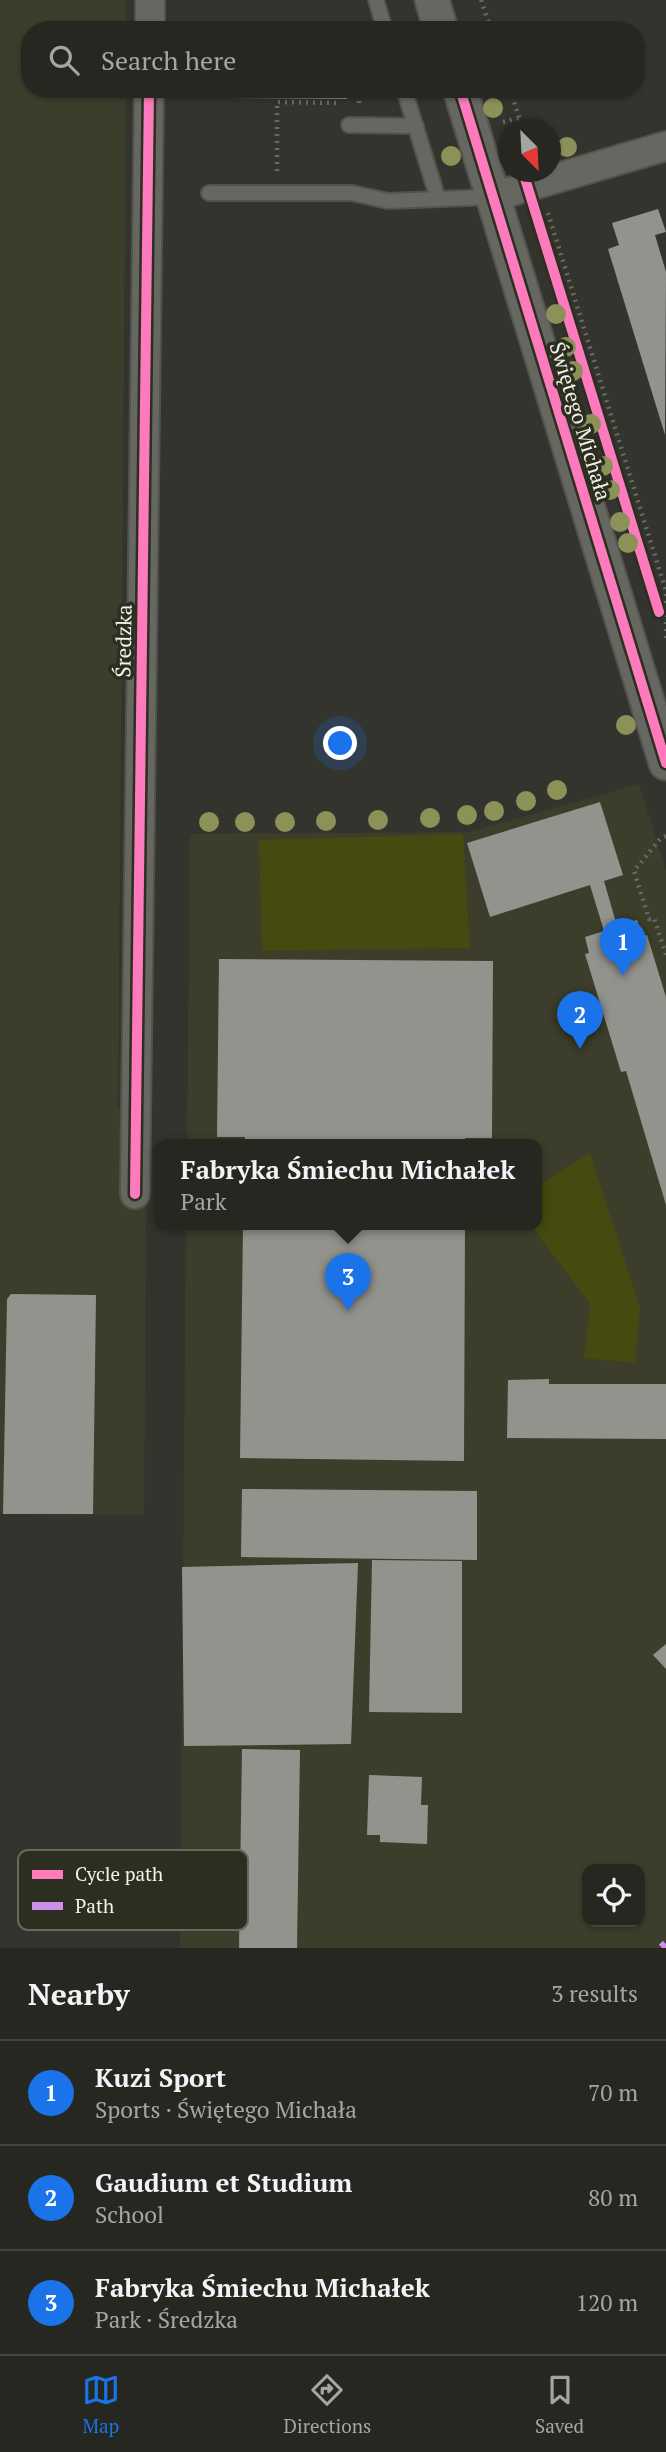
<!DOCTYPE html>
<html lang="en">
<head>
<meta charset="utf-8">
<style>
	:root { --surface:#272722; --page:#2f2f2a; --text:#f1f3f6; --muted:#a4a5a5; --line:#434440; --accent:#1a73e8 }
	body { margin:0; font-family:"PT Serif",serif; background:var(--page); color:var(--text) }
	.controls { position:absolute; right:21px; bottom:21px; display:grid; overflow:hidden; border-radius:14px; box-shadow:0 2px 5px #0004 }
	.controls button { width:63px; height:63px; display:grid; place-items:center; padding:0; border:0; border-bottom:2px solid var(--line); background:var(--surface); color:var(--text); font:35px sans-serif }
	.compass { position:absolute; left:498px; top:119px; width:63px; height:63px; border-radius:50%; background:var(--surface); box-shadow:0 2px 5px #0004; rotate:156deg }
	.you { position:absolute; left:341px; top:744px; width:24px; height:24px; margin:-18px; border:5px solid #fff; border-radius:50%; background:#1a73e8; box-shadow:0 0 0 10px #1a73e833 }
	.badge { display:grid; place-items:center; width:46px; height:46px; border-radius:50%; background:var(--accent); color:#fff; font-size:23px; font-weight:700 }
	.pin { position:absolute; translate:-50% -58px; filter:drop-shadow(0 2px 4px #0008) }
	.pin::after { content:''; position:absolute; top:37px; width:24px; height:21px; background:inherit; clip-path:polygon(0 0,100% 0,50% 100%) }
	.popup { position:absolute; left:154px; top:1139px; width:388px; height:91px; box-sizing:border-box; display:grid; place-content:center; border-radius:14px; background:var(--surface); filter:drop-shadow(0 2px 5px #0005); font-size:23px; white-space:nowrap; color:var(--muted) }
	.popup b { font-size:26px; color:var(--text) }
	.popup::after { content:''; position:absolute; left:50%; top:100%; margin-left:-14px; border:14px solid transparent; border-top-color:var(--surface) }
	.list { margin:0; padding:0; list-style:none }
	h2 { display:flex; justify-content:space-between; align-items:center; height:91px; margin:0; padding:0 28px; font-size:30px }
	h2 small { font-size:23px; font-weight:400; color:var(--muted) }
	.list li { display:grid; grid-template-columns:46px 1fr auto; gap:21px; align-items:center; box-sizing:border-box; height:105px; padding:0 28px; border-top:2px solid var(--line) }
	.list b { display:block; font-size:26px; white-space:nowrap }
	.list p { margin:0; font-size:23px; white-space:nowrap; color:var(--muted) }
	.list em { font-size:23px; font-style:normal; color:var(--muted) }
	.icon { flex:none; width:38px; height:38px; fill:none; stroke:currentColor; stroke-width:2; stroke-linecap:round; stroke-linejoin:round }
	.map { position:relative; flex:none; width:666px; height:1948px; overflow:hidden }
	.search { position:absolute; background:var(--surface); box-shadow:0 2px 5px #0004; left:21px; right:21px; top:21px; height:77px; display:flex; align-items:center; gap:18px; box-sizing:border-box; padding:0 24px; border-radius:28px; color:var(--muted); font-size:26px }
	.sheet { height:406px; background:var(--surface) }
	nav { display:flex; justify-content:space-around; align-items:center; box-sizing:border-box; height:98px; border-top:2px solid var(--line); background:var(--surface); font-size:19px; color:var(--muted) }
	nav a { display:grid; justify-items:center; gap:4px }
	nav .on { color:var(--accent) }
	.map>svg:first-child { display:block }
	.built { fill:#3c3e2b; fill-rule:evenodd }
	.green { fill:#454a10 }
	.building { fill:#93938d }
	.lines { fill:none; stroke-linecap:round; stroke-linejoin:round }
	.service-casing { stroke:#53534d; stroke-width:18 }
	.minor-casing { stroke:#53534d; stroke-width:32 }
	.tertiary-casing { stroke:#53534d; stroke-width:37 }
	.path { stroke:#6a6a65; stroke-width:4.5; stroke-dasharray:2 5; stroke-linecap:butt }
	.service { stroke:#666761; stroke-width:14 }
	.minor { stroke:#666761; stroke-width:28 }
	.tertiary { stroke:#666761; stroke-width:33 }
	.quiet { stroke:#ce8fe9; stroke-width:9; stroke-dasharray:18 9; stroke-linecap:butt }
	.cycleway-casing { stroke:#2c2e20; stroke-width:15 }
	.cycleway { stroke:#fd7abc; stroke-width:10 }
	.tree { fill:#8b9157 }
	.labels { text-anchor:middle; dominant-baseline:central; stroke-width:7; stroke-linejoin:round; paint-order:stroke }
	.street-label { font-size:21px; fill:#f2f3ea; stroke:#2c2e20 }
	.key { fill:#2c2e20; stroke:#67695d; stroke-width:2 }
	.key-label { font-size:19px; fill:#f2f3ea }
</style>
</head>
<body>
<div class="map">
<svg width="666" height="1948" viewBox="0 0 666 1948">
	<rect width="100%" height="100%" fill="#34342e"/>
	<!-- built -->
	<g class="built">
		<polygon points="0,0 126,0 126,30 30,30 30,89 126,89 118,1109 147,1110 144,1515 0,1514"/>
		<path d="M639,784L666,871V1948H180L186,1225H537V1145H187L190,834L469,832ZM587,1869H640V1922H587Z"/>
	</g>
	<!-- green -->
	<g class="green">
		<polygon points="463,834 470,948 262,951 259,840"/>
		<polygon points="590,1153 640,1307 635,1363 584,1358 590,1304 531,1225 537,1225 537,1186"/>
	</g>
	<!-- building -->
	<g class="building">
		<polygon points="223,22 349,23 348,30 223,30"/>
		<polygon points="222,89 348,89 347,99 222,98"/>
		<polygon points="658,209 666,232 655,235 666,272 665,435 608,249 619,245 612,223"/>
		<polygon points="600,802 623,875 604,881 617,926 637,920 642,936 647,935 666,997 666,1205 626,1071 621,1072 585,954 589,953 585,937 604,931 590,885 490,917 467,843"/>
		<polygon points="219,959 493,961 492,1138 465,1138 465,1145 244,1145 245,1137 217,1137"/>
		<polygon points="243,1225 465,1225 464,1461 240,1458"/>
		<polygon points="11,1294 96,1295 93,1514 3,1514 7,1299"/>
		<polygon points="549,1379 549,1384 666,1384 666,1439 507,1438 508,1380"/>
		<polygon points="242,1489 477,1491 477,1560 241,1557"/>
		<polygon points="372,1560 462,1561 462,1713 369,1712"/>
		<polygon points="358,1563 351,1744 184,1746 182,1567"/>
		<polygon points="666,1644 666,1669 653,1655"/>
		<polygon points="242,1749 300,1750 297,1948 239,1948"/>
		<polygon points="369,1775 422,1777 421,1805 428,1805 427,1844 380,1842 380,1835 367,1835"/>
	</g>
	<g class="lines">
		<defs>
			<g id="service">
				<polyline points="376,0 385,30"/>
				<polyline points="404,89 438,199"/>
				<polyline points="349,125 416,126"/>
				<polyline points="209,193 352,193 388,201 492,197"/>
			</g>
			<g id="minor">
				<polyline points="150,30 150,0"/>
				<polyline points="492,197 666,146"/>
				<polyline points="135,1194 149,89"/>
			</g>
			<g id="tertiary">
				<polyline points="432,0 441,30"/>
				<polyline points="460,89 666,763"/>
			</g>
		</defs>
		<!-- service casing -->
		<use href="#service" class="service-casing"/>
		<!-- minor casing -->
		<use href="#minor" class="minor-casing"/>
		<!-- tertiary casing -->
		<use href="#tertiary" class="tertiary-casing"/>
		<!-- path -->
		<g class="path">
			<polyline points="481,0 491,30"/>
			<polyline points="510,89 523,130"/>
			<polyline points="359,103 359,89"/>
			<polyline points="503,122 519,118"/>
			<polyline points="277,171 277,102 340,103"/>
			<polyline points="548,213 666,591 666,638"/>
			<polyline points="666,836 660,839 634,871 649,919 654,918 666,955"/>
		</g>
		<!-- service -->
		<use href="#service" class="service"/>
		<!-- minor -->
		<use href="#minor" class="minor"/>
		<!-- tertiary -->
		<use href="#tertiary" class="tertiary"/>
		<!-- quiet -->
		<polyline class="quiet" points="662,1948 666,1944"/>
		<defs>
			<g id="cycleway">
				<polyline points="460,89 666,763"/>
				<polyline points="523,172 659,612"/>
				<polyline points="135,1194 149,89"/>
			</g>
		</defs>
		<!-- cycleway casing -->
		<use href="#cycleway" class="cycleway-casing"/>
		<!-- cycleway -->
		<use href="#cycleway" class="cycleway"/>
	</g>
	<!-- trees -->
	<g class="tree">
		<circle cx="493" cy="108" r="10"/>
		<circle cx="567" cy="147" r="10"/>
		<circle cx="451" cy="156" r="10"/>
		<circle cx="556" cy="314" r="10"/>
		<circle cx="566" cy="347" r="10"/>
		<circle cx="573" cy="371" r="10"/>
		<circle cx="591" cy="424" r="10"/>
		<circle cx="603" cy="466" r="10"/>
		<circle cx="610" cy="490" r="10"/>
		<circle cx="620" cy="522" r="10"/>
		<circle cx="628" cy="543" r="10"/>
		<circle cx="626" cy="725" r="10"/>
		<circle cx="557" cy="790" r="10"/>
		<circle cx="526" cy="801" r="10"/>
		<circle cx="494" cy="811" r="10"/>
		<circle cx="467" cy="815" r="10"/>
		<circle cx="430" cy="818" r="10"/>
		<circle cx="378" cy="820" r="10"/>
		<circle cx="326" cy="821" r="10"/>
		<circle cx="209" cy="822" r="10"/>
		<circle cx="245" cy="822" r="10"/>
		<circle cx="285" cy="822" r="10"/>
	</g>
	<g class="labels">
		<!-- street labels -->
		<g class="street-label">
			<text transform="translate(581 421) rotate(73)">Świętego Michała</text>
			<text transform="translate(123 641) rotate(-89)">Średzka</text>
		</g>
	</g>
	<!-- legend -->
	<rect x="18" y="1850" width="230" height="80" rx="10" class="key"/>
	<rect x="32" y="1870" width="31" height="9" fill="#fd7abc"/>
	<rect x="32" y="1902" width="31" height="8" fill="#ce8fe9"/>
	<g class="key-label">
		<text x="75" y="1881">Cycle path</text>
		<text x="75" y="1913">Path</text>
	</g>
</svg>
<div class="controls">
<button><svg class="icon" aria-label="locate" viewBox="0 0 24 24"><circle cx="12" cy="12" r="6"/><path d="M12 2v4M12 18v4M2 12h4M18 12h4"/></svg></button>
</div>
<svg class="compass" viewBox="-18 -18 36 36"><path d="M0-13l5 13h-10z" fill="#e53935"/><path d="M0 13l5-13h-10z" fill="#a4a5a5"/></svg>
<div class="you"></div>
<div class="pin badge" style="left:623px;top:976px">1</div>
<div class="pin badge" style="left:580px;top:1049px">2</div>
<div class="pin badge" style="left:348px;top:1311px">3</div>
<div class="popup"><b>Fabryka Śmiechu Michałek</b>Park</div>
<div class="search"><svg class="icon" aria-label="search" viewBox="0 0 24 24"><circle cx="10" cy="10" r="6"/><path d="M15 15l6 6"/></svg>Search here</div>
</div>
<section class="sheet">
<h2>Nearby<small>3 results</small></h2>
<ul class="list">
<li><span class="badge">1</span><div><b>Kuzi Sport</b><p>Sports · Świętego Michała</p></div><em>70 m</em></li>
<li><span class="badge">2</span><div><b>Gaudium et Studium</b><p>School</p></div><em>80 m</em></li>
<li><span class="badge">3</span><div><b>Fabryka Śmiechu Michałek</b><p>Park · Średzka</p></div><em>120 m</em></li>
</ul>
</section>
<nav>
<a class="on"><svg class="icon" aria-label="map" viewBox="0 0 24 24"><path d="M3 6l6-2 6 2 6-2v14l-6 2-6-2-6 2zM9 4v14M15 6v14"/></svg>Map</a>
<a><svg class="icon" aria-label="directions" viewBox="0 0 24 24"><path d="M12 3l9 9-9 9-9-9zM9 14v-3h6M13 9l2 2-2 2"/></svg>Directions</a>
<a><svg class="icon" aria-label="saved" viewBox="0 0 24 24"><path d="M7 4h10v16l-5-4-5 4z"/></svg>Saved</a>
</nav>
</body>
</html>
